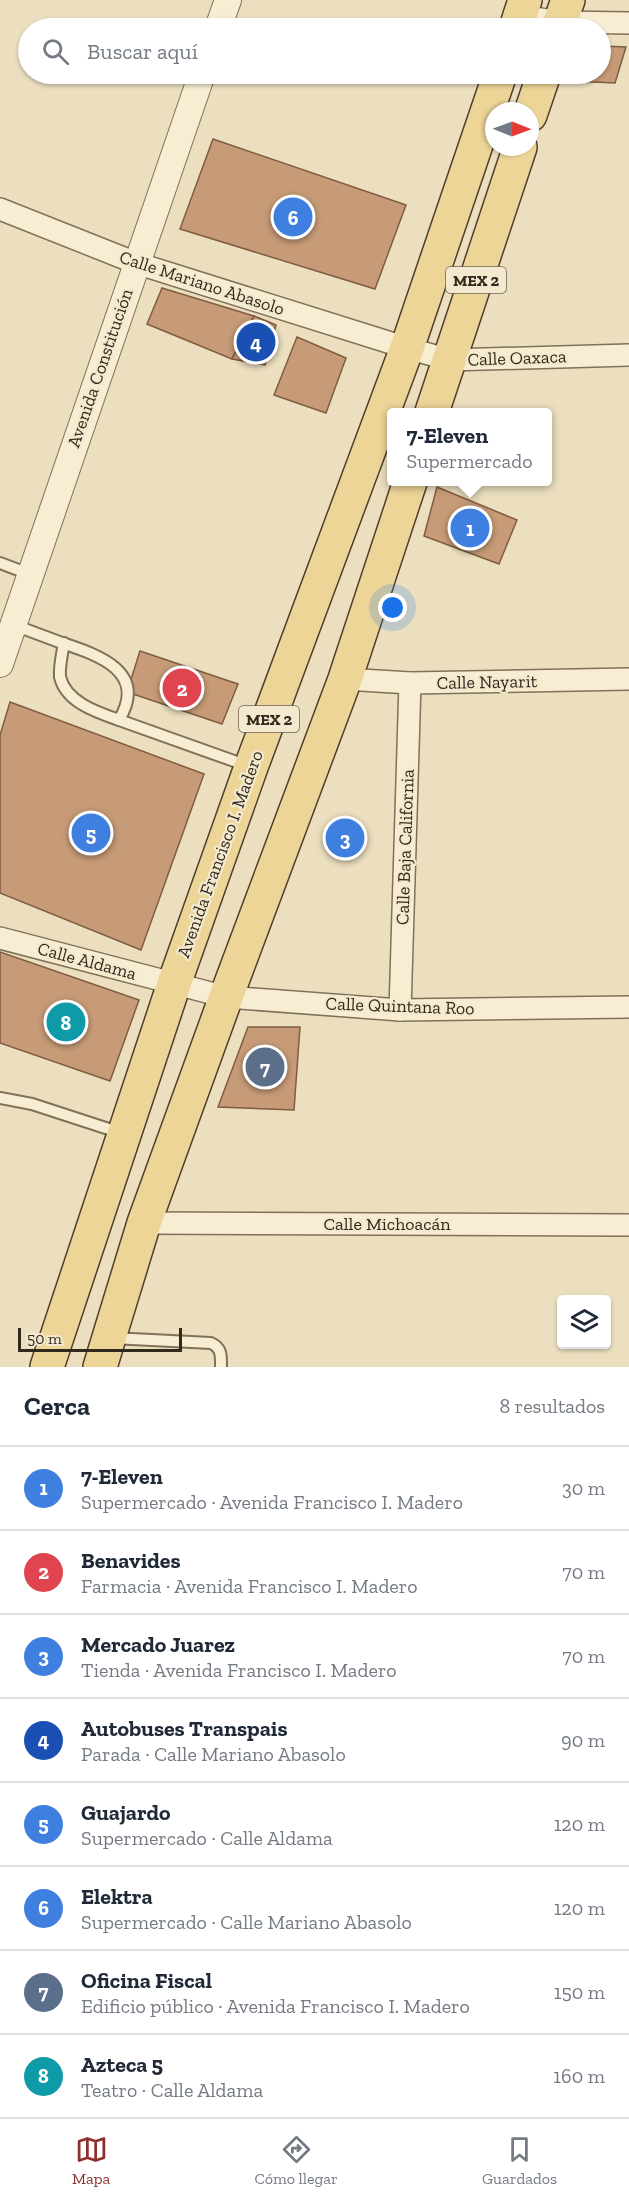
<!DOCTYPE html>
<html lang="es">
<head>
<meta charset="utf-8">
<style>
	:root { --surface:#fff; --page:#f2f2f3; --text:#1f2937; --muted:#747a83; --line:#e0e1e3; --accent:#8d2f2c }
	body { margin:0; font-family:"Zilla Slab",serif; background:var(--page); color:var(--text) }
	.controls { position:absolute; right:18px; bottom:18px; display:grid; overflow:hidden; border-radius:6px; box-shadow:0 2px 4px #0004 }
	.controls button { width:54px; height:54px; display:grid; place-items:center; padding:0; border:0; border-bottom:2px solid var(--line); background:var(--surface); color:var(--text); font:30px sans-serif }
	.compass { position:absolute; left:485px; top:102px; width:54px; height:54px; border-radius:50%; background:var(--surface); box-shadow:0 2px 4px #0004; rotate:91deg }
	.scale { position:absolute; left:18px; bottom:15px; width:164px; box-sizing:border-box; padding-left:6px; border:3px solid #32281c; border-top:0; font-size:16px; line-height:21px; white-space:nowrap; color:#32281c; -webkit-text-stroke:4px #f3e9ce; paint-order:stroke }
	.you { position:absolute; left:393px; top:608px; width:21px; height:21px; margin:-15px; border:4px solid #fff; border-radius:50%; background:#1a73e8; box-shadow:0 0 0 9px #1a73e833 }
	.badge { display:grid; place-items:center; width:39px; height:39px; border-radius:50%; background:var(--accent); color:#fff; font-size:20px; font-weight:700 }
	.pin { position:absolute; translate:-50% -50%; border:3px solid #fff; box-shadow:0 2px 6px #0006 }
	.popup { position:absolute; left:387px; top:408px; width:165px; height:78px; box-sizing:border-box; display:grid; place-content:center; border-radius:6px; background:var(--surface); filter:drop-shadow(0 2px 4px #0005); font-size:20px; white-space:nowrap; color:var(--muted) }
	.popup b { font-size:22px; color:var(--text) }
	.popup::after { content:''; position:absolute; left:50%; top:100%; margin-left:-12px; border:12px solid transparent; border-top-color:var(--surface) }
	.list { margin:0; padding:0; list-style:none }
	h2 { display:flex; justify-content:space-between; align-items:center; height:78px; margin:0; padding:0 24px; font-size:26px }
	h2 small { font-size:20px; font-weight:400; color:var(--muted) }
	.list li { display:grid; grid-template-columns:39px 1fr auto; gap:18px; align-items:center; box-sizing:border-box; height:84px; padding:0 24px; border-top:2px solid var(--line) }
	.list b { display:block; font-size:22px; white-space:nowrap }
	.list p { margin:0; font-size:20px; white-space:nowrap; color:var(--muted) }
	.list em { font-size:20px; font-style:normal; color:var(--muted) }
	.icon { flex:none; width:33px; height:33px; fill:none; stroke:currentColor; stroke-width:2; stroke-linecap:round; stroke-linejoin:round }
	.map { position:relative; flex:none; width:629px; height:1367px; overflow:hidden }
	.search { position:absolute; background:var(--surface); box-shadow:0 2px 4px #0004; left:18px; right:18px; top:18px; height:66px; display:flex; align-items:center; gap:15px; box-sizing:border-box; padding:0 21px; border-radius:33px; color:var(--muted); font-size:22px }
	.sheet { height:750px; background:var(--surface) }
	nav { display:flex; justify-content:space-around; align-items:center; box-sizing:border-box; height:84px; border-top:2px solid var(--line); background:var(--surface); font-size:16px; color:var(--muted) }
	nav a { display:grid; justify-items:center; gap:3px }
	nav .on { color:var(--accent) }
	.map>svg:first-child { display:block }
	.building { fill:#c79b77; stroke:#805c40; stroke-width:1.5 }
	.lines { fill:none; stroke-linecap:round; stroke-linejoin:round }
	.service-casing { stroke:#827059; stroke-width:14 }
	.minor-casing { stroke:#827059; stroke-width:24 }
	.tertiary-casing { stroke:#827059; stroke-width:28 }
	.primary-casing { stroke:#503e2d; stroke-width:36 }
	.service { stroke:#f6edd2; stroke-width:10 }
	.minor { stroke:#f6edd2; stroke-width:21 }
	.tertiary { stroke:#f6edd2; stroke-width:26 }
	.primary { stroke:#edd598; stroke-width:33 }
	.labels { text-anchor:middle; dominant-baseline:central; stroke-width:4.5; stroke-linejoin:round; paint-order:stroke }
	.shield { fill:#f3e9ce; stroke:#6c6251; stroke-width:1.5 }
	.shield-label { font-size:16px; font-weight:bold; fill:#32281c }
	.street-label { font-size:18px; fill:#32281c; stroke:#f3e9ce }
</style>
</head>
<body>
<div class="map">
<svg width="629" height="1367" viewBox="0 0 629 1367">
	<rect width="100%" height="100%" fill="#ebdfbf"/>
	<!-- building -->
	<g class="building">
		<polygon points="600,46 626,47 615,83 572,81 575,74 600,74"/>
		<polygon points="213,139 406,205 375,289 180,229"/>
		<polygon points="162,288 254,316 232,359 147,324"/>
		<polygon points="254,316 276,325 265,365 232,359"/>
		<polygon points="297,337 346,358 326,413 274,395"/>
		<polygon points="437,487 517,520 499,564 424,536"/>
		<polygon points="140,651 238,684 222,724 127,692"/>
		<polygon points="10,702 204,774 141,950 0,893 0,735"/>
		<polygon points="0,952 139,1000 110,1081 0,1043"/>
		<polygon points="248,1027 300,1027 294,1110 218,1107"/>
	</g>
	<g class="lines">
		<defs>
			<g id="service">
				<polyline points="0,563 29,574"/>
				<path d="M14,625C30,631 46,637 62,643C99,655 148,672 119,720L248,766"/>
				<path d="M64,643C62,654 59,667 60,677C66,702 96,712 119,720"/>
				<polyline points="0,1098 32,1104 121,1133"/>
				<path d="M112,1338L211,1343C222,1348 221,1356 221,1367"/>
			</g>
			<g id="minor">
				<polyline points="520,16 561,22 629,23"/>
				<polyline points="0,209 136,263 407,348 450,360 629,355"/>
				<polyline points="345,679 410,683 629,679"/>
				<polyline points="0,938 226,997 400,1010 629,1007"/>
				<polyline points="400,1010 410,683"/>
				<polyline points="144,1223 629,1225"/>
			</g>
			<g id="tertiary">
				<polyline points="218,28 228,0"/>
				<polyline points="0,664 202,74"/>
			</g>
			<g id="primary">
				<polyline points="516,28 525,0"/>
				<polyline points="558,28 568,0"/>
				<polyline points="530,115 544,74"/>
				<polyline points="432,412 520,147"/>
				<polyline points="47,1367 174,984 251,767 407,348 500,74"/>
				<polyline points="100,1367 144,1223 226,997 345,679 410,482"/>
			</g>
		</defs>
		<!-- service casing -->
		<use href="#service" class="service-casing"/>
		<!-- minor casing -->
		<use href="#minor" class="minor-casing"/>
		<!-- tertiary casing -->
		<use href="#tertiary" class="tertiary-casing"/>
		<!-- primary casing -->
		<use href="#primary" class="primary-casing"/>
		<!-- service -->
		<use href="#service" class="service"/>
		<!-- minor -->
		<use href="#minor" class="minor"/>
		<!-- tertiary -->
		<use href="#tertiary" class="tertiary"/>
		<!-- primary -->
		<use href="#primary" class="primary"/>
	</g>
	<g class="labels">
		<!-- shield labels -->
		<g class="shield">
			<rect x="446" y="267" width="60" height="26" rx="4.5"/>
			<rect x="239" y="706" width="60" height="26" rx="4.5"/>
		</g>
		<g class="shield-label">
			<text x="476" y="280">MEX 2</text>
			<text x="269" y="719">MEX 2</text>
		</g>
		<!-- street labels -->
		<g class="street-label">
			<text transform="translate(202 283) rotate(18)">Calle Mariano Abasolo</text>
			<text transform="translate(517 358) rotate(-2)">Calle Oaxaca</text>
			<text transform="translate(100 368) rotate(-71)">Avenida Constitución</text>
			<text transform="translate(487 682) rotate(-1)">Calle Nayarit</text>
			<text transform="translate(405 847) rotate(-88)">Calle Baja California</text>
			<text transform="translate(220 854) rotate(-70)">Avenida Francisco I. Madero</text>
			<text transform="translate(87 961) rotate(15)">Calle Aldama</text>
			<text transform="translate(400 1006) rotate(2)">Calle Quintana Roo</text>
			<text x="387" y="1224">Calle Michoacán</text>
		</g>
	</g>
</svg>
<div class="controls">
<button><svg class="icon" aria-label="layers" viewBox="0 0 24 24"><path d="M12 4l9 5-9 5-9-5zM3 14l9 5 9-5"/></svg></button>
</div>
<svg class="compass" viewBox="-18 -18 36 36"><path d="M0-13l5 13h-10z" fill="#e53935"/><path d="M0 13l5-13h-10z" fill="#747a83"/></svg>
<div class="scale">50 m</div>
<div class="you"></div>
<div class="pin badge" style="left:470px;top:528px;background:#3f7fe0">1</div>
<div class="popup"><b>7-Eleven</b>Supermercado</div>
<div class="pin badge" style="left:182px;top:688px;background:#e0444e">2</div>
<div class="pin badge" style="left:345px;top:838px;background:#3f7fe0">3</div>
<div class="pin badge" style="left:256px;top:342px;background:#1a4fb4">4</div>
<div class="pin badge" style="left:91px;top:833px;background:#3f7fe0">5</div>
<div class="pin badge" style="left:293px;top:217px;background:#3f7fe0">6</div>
<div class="pin badge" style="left:265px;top:1067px;background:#5c6f8a">7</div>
<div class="pin badge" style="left:66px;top:1022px;background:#0f9aa8">8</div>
<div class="search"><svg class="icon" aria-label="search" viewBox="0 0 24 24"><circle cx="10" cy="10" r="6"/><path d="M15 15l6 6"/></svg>Buscar aquí</div>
</div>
<section class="sheet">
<h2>Cerca<small>8 resultados</small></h2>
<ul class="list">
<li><span class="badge" style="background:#3f7fe0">1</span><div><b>7-Eleven</b><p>Supermercado · Avenida Francisco I. Madero</p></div><em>30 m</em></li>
<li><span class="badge" style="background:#e0444e">2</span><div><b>Benavides</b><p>Farmacia · Avenida Francisco I. Madero</p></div><em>70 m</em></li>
<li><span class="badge" style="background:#3f7fe0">3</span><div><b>Mercado Juarez</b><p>Tienda · Avenida Francisco I. Madero</p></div><em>70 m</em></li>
<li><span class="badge" style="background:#1a4fb4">4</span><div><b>Autobuses Transpais</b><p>Parada · Calle Mariano Abasolo</p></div><em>90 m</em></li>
<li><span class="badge" style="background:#3f7fe0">5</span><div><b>Guajardo</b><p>Supermercado · Calle Aldama</p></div><em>120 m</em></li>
<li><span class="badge" style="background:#3f7fe0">6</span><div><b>Elektra</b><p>Supermercado · Calle Mariano Abasolo</p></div><em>120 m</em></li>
<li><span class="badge" style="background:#5c6f8a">7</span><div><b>Oficina Fiscal</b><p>Edificio público · Avenida Francisco I. Madero</p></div><em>150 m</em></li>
<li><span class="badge" style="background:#0f9aa8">8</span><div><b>Azteca 5</b><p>Teatro · Calle Aldama</p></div><em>160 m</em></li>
</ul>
</section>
<nav>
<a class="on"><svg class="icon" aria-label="map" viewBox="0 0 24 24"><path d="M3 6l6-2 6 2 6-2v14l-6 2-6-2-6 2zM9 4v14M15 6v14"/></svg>Mapa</a>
<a><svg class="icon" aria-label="directions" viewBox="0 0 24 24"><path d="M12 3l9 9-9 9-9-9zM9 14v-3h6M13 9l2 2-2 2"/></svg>Cómo llegar</a>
<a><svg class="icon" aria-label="saved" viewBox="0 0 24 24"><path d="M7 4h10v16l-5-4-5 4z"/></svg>Guardados</a>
</nav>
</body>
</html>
